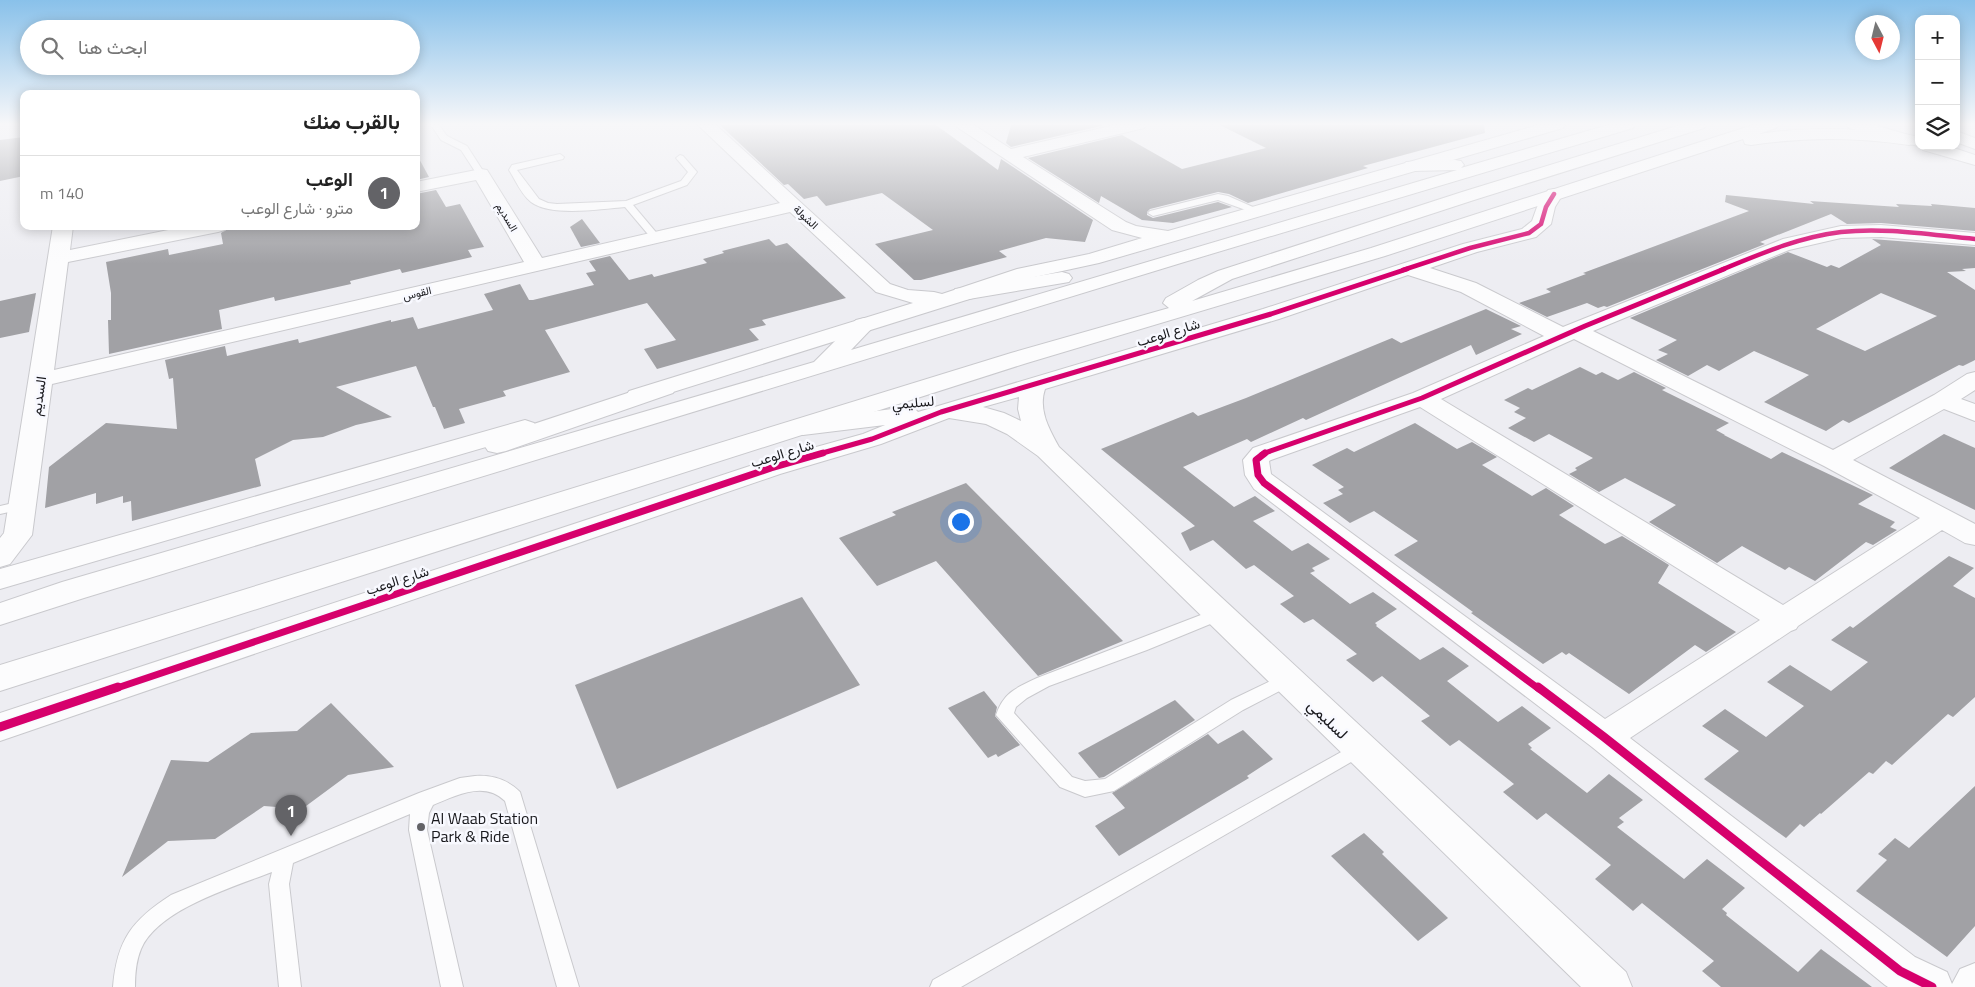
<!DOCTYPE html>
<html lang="ar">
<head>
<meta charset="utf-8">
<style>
	:root { --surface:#fff; --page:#f6f6f6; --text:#222; --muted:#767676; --line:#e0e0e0; --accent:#636367 }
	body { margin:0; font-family:"Titillium Web",Vazirmatn,sans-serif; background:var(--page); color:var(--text); direction:rtl }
	.controls { position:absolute; right:15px; top:15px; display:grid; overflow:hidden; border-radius:10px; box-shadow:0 2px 12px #0003 }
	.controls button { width:45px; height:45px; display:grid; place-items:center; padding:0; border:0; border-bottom:1px solid var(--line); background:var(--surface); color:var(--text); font:25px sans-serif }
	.compass { position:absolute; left:1855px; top:15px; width:45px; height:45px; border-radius:50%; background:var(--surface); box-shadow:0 2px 12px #0003; rotate:173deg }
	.you { position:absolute; left:960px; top:521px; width:18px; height:18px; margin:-12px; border:4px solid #fff; border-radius:50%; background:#1a73e8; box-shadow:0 0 0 8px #1a73e833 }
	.badge { display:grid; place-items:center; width:32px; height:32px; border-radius:50%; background:var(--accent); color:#fff; font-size:16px; font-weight:700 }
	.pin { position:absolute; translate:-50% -41px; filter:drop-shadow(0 1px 2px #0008) }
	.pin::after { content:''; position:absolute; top:26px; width:18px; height:15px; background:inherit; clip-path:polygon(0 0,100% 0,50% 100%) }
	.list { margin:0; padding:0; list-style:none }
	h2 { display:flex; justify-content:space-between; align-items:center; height:65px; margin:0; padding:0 20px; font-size:21px }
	h2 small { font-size:16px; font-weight:400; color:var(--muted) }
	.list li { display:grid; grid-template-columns:32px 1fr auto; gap:15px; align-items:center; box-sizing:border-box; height:75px; padding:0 20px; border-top:1px solid var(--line) }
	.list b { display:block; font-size:19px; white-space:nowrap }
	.list p { margin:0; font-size:16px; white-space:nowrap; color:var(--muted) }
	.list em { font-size:16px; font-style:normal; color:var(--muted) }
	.icon { flex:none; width:28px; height:28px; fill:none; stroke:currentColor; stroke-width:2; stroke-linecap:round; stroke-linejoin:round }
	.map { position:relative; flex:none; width:1975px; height:987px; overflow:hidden; direction:ltr }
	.search { position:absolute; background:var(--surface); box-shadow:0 2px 12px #0003; left:20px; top:20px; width:400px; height:55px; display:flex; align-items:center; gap:12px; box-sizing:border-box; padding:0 18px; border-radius:28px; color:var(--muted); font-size:19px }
	.panel { position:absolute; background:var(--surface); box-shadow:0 2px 12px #0003; left:20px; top:90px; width:400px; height:140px; border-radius:10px; direction:rtl }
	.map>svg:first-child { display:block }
	.building { fill:#a1a1a5; fill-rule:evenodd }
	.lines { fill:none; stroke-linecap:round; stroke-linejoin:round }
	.service-casing { stroke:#c9c9cd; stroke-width:2 }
	.minor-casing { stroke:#c9c9cd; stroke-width:2 }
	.tertiary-casing { stroke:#c9c9cd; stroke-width:2 }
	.primary-casing { stroke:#c9c9cd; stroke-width:2 }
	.service { fill:#fcfcfd; fill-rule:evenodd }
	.minor { fill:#fcfcfd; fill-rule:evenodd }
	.tertiary { fill:#fcfcfd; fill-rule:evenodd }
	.primary { fill:#fcfcfd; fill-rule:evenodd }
	.cycleway-far3-casing { stroke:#f8f9ff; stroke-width:6 }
	.cycleway-far2-casing { stroke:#f8f9ff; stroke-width:8 }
	.cycleway-far1-casing { stroke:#f8f9ff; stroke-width:10 }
	.cycleway-casing { stroke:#f8f9ff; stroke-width:12 }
	.cycleway-far3 { stroke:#d6006c; stroke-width:4.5 }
	.cycleway-far2 { stroke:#d6006c; stroke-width:5 }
	.cycleway-far1 { stroke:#d6006c; stroke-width:7 }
	.cycleway { stroke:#d6006c; stroke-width:9 }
	.poi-dot { fill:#636367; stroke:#f8f9ff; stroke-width:2 }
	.labels { text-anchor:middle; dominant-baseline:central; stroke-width:5; stroke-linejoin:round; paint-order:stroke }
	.far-street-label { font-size:11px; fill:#18181c; stroke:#f8f9ff }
	.street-label { font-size:14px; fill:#18181c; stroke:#f8f9ff }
	.near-street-label { font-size:16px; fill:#18181c; stroke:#f8f9ff }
	.near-poi-label { font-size:16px; fill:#18181c; stroke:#f8f9ff; text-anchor:start }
</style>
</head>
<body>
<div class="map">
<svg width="1975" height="987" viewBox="0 0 1975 987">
	<rect width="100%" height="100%" fill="#ededf2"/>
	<!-- building -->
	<g class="building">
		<polygon points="720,125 936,125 998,170 1001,159 1093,220 1085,242 1046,238 999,251 1007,257 921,280 914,280 875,244 933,230 882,193 826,206 817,196 804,199 788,184 784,185"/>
		<polygon points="1011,125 1105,125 1011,147 1006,143"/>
		<polygon points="1220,125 1484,125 1485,133 1363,166 1368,168 1248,203 1229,194 1218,192 1150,209 1147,212 1147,215 1153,218 1218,202 1232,207 1173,223 1142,220 1101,196 1099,203 1028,158 1122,135 1182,169 1266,148"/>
		<polygon points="24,137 24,176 0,181 0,140"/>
		<polygon points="416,153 429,177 416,180"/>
		<polygon points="436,190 446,207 460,204 484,247 468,250 472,257 402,273 400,269 350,281 351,284 275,301 274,297 219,310 222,329 109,354 108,320 111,320 111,293 106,262 168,249 169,255 223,244 221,233 227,229 243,226 416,226 416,194"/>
		<polygon points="1726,195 1814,204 1810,201 1899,207 1896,204 1932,206 1931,204 1975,208 1975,231 1881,223 1847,224 1831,214 1760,242 1765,244 1607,307 1604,306 1598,308 1587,303 1547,317 1519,303 1551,292 1546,289 1586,274 1583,273 1749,211 1725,202"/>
		<polygon points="582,219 600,243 581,247 570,227"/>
		<polygon points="769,239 776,246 787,243 846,298 762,320 766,325 749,329 759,340 657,369 644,349 676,340 647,303 545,330 570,372 503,391 506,396 459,409 465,423 444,429 435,407 433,407 416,366 336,387 392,417 356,425 323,437 293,440 255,459 261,486 132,521 131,501 123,503 123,496 96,504 96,493 45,508 49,467 106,423 177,429 173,378 169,379 165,360 225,346 227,356 298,339 299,343 391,320 391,322 413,317 418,329 493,310 484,294 520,284 529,300 533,300 594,285 586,273 596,271 589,261 610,256 629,280 652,274 654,277 707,263 703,259 724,253 722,251"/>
		<path d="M1872,239L1975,247V268L1962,269L1966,271L1947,272L1975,290V360L1963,366L1959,365L1849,423L1843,420L1826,431L1764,402L1809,375L1754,351L1719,371L1707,365L1688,376L1656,360L1668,354L1658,350L1677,340L1630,318L1788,252L1827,267L1831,265L1839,268L1881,245ZM1881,293L1937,316L1865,351L1816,329Z"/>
		<polygon points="36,293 29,332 0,338 0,301"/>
		<polygon points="1486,309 1521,326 1511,329 1522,334 1476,355 1471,345 1306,420 1303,418 1251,442 1247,439 1183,467 1234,507 1255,496 1275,511 1253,521 1292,551 1308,543 1330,559 1312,568 1315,571 1310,573 1350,604 1373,592 1397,609 1375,623 1377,625 1376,626 1420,660 1443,647 1469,666 1447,681 1498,722 1522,706 1551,728 1528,744 1532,748 1530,749 1587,793 1609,774 1643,800 1619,818 1624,822 1617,827 1684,879 1707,859 1745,888 1722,909 1727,913 1726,915 1798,972 1821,949 1872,987 1721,987 1702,971 1714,961 1642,903 1633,911 1595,879 1611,865 1546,813 1537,820 1503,792 1514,784 1459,740 1450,746 1421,721 1430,716 1382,676 1373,682 1346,660 1357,654 1313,619 1304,623 1280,604 1294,596 1254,565 1246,569 1213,540 1190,551 1181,533 1195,526 1101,449 1193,412 1198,416 1246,398 1392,338 1401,343"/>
		<polygon points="1580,367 1596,375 1602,372 1618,380 1634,372 1666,388 1662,390 1729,423 1716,430 1725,435 1724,435 1771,459 1782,452 1873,495 1858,504 1895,522 1890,527 1897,530 1873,545 1866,542 1815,581 1789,567 1785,570 1742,546 1717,563 1649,522 1676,505 1625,478 1599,492 1569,474 1577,470 1575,468 1593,458 1549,434 1534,442 1508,428 1526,418 1514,412 1520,408 1504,400 1528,388 1532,390"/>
		<polygon points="1415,423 1457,449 1472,442 1497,457 1482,465 1532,496 1546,488 1574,506 1559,515 1605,544 1622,536 1669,565 1658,583 1736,632 1706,652 1695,645 1629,694 1569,653 1566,655 1562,652 1543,664 1471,613 1473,612 1394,555 1418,541 1374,511 1350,523 1323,503 1343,494 1338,490 1344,487 1312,465 1347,448 1354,452"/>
		<polygon points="1944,434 1975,448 1975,510 1889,468"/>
		<polygon points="966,483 1123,641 1038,676 936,561 877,586 839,538 896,515 892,512"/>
		<polygon points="1949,556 1974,568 1953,586 1975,598 1975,697 1953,717 1948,714 1892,765 1886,761 1873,774 1869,772 1821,814 1820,813 1804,827 1800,824 1786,838 1704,779 1739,751 1702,726 1725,709 1766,737 1804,706 1767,682 1790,665 1831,691 1868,662 1831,640 1850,626 1853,628"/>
		<polygon points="802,597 860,685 617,789 575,685"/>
		<polygon points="984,691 997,707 995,716 1020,745 998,757 996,754 988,758 948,708"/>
		<polygon points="1175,700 1195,720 1104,777 1099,778 1078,753"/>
		<polygon points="331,703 394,767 348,775 302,809 264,806 215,839 168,841 122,877 171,760 208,762 251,733 297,731"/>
		<polygon points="1243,730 1273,759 1247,776 1249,778 1119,856 1095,826 1125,808 1112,793 1208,734 1218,744"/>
		<polygon points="1975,786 1975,926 1947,957 1856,891 1887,860 1878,854 1895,838 1909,848"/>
		<polygon points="1364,833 1384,852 1382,854 1448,918 1418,941 1331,856"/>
	</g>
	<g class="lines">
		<defs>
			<g id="service">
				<polygon points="431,125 439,125 447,136 467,146 485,174 484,176 478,176 461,150 441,140"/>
				<path d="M560,154L564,157L563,159L517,170L539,199L548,203L557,204L626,201L681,181L688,172L676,158L680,155L683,156L697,172L687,185L633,205L660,237L655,240L652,239L625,207C602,209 550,217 531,202C521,194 516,181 509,170L512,165Z"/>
				<polygon points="1218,194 1228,196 1262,211 1260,213 1254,213 1218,200 1153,216 1148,213 1150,211"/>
				<polygon points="22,501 27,502 29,505 27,508 0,514 0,506"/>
				<path d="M1219,608L1225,610L1227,614L1225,618L1147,650L1049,686L1027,698L1016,707L1014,713L1072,777L1085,781L1105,779L1231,700L1281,676L1287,674L1293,676L1295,680L1293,684L1243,710L1114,791L1085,797L1060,787L996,715C1004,692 1016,688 1037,678Z"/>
				<polygon points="1359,742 1365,744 1368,749 1365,754 961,987 930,987 933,980"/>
				<path d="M475,776C492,775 507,779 520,792L579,987H557L505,801C484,780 455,796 433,805L429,813L427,830L463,987H441L409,830L410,814L293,863L289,884L301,987H279L269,884L272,872C234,887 158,909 141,949C136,961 135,974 135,987H113C117,940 132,920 171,895L419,793L460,778Z"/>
			</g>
			<g id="minor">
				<polygon points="698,125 716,125 890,284 908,290 934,292 942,294 1017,269 1089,254 1142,238 1112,230 954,125 974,125 1011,149 1115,125 1146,125 1144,128 1023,157 1126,222 1136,226 1168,231 1538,125 1565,125 1563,128 1099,263 1030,278 995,291 638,403 629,401 626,396 629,391 913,303 876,292 790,212 52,384 32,535 10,564 0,567 0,538 4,533 53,226 73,226 70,250 188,226 227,226 225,230 218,232 68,262 54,370 524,262 476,180 416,192 416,182 481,169 487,170 542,258 780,203"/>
				<path d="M1554,189L1560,190L1563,194L1555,207L1551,224L1536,237L1477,252L1430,268L1476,283L1563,327L1783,239L1841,226L1881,225L1975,233V245L1881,237L1841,238L1789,250L1593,331L1833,450L1934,395L1967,374L1975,372V390L1961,399L1975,404V421L1944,409L1853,460L1975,524V545L1965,543L1942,530L1798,626L1796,629L1791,631L1630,738L1915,957L1947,972L1952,984L1960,969L1975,963V987H1888L1885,985L1592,747L1254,489L1245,475L1243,460L1253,448L1413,393L1544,336L1461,292L1408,275L1279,319L1045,389C1038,410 1049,429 1059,447L1626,972L1632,987H1581L1038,456L1007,434L986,424L949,418L881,444L780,474L0,741V713L762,462L863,434L885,425L803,435L794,432L790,427L794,422L907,407L916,410L918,412L1263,309L1463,244L1522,229L1532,221L1537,207L1548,190ZM1574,339L1824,466L1920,518L1783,605L1441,399ZM1019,397L1018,409L1021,421L1004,413L983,407ZM1420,407L1760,620L1605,719L1271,474L1269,461L1271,460Z"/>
				<polygon points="525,420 534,423 538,428 534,433 0,589 0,569"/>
			</g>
			<polygon id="tertiary" points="1847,125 1874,125 1919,138 1919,146 1948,146 1975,155 1975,165 1923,150 1922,147 1849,128"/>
			<g id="primary">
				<polygon points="1608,125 1635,125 1633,128 1181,263 84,598 0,625 0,603 62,582 814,362 856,320 864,318 872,320 875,325 851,350 1457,170 1412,171 1406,170 1403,166 1406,162 1455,160 1461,161 1464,165 1461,168"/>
				<path d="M1680,125H1706L1704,128L1474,200L1232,279L1192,301L1371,248L1753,125H1778L1776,128L1759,134C1809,126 1859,128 1909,135L1915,136L1917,140L1915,144L1909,145C1856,137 1804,137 1751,145L1745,144L1743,139L1385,256L1027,363L0,691V665L1011,353L1169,308L1163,303L1166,298L1198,280L1218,271L1462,192Z"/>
				<polygon points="1956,131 1975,138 1975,149 1956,142"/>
				<polygon points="1062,272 1069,274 1072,278 1069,282 963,300 955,299 952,294 955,289 963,288"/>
				<polygon points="664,381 673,383 676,388 673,393 506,451 497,453 488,451 484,445 488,439"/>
			</g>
		</defs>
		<!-- service casing -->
		<use href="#service" class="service-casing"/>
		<!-- minor casing -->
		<use href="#minor" class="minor-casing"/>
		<!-- tertiary casing -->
		<use href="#tertiary" class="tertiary-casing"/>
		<!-- primary casing -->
		<use href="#primary" class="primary-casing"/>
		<!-- service -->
		<use href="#service" class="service"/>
		<!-- minor -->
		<use href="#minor" class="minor"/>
		<!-- tertiary -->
		<use href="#tertiary" class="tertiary"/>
		<!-- primary -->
		<use href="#primary" class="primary"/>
		<defs>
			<g id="cycleway-far3">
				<polyline points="1403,270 1470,248 1529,233 1541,224 1546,207 1554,194"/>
				<path d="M1721,270C1760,254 1799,237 1841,232C1885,227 1931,235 1975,239"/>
			</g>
			<g id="cycleway-far2">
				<polyline points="819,454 872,439 941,412 1271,314 1407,269"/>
				<polyline points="1262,454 1422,398 1585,326 1724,269"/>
			</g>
			<g id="cycleway-far1">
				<polyline points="1265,453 1256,460 1258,475 1264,483 1539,689"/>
				<polyline points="114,689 771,468 823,453"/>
			</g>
			<g id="cycleway">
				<polyline points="1538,687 1604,737 1900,971 1932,987"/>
				<polyline points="0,727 118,687"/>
			</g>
		</defs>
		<!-- cycleway-far3 casing -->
		<use href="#cycleway-far3" class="cycleway-far3-casing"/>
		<!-- cycleway-far2 casing -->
		<use href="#cycleway-far2" class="cycleway-far2-casing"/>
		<!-- cycleway-far1 casing -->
		<use href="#cycleway-far1" class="cycleway-far1-casing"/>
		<!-- cycleway casing -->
		<use href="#cycleway" class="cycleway-casing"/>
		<!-- cycleway-far3 -->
		<use href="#cycleway-far3" class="cycleway-far3"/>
		<!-- cycleway-far2 -->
		<use href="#cycleway-far2" class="cycleway-far2"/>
		<!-- cycleway-far1 -->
		<use href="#cycleway-far1" class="cycleway-far1"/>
		<!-- cycleway -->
		<use href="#cycleway" class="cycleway"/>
	</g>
	<!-- sky -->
	<linearGradient id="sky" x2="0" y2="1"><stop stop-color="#89c1ea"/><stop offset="0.47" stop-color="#f7f7f9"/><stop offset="1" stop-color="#f7f7f9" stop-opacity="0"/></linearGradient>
	<rect width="1975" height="264" fill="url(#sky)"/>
	<!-- markers -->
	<circle class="poi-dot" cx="421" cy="827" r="5"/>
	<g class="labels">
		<!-- far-street labels -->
		<g class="far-street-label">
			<text transform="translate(507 217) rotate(59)">السديم</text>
			<text transform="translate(806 217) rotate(43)">الشولة</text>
			<text transform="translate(417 293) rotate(-13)">القوس</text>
		</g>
		<!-- street labels -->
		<g class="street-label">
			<text transform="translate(1168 332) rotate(-17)">شارع الوعب</text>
			<text transform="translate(38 396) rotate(-82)">السديم</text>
			<text transform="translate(913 402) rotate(-5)">لسليمي</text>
			<text transform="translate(782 453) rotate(-17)">شارع الوعب</text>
			<text transform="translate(397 580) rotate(-18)">شارع الوعب</text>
		</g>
		<!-- near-street labels -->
		<g class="near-street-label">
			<text transform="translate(1328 719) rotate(44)">لسليمي</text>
		</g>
		<!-- near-poi labels -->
		<g class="near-poi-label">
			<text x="431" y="818">Al Waab Station<tspan x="431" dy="18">Park &amp; Ride</tspan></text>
		</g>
	</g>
</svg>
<div class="controls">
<button>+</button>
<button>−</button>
<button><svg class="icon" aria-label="layers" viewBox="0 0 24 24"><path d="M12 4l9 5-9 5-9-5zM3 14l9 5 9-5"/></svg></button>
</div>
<svg class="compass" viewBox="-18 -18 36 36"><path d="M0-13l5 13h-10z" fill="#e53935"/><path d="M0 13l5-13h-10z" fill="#767676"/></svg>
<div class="you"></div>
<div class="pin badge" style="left:291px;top:836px">1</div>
<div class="search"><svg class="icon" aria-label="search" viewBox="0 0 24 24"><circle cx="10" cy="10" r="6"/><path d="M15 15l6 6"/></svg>ابحث هنا</div>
<section class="panel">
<h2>بالقرب منك<small></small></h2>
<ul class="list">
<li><span class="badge">1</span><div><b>الوعب</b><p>مترو · شارع الوعب</p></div><em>140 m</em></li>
</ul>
</section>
</div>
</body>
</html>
